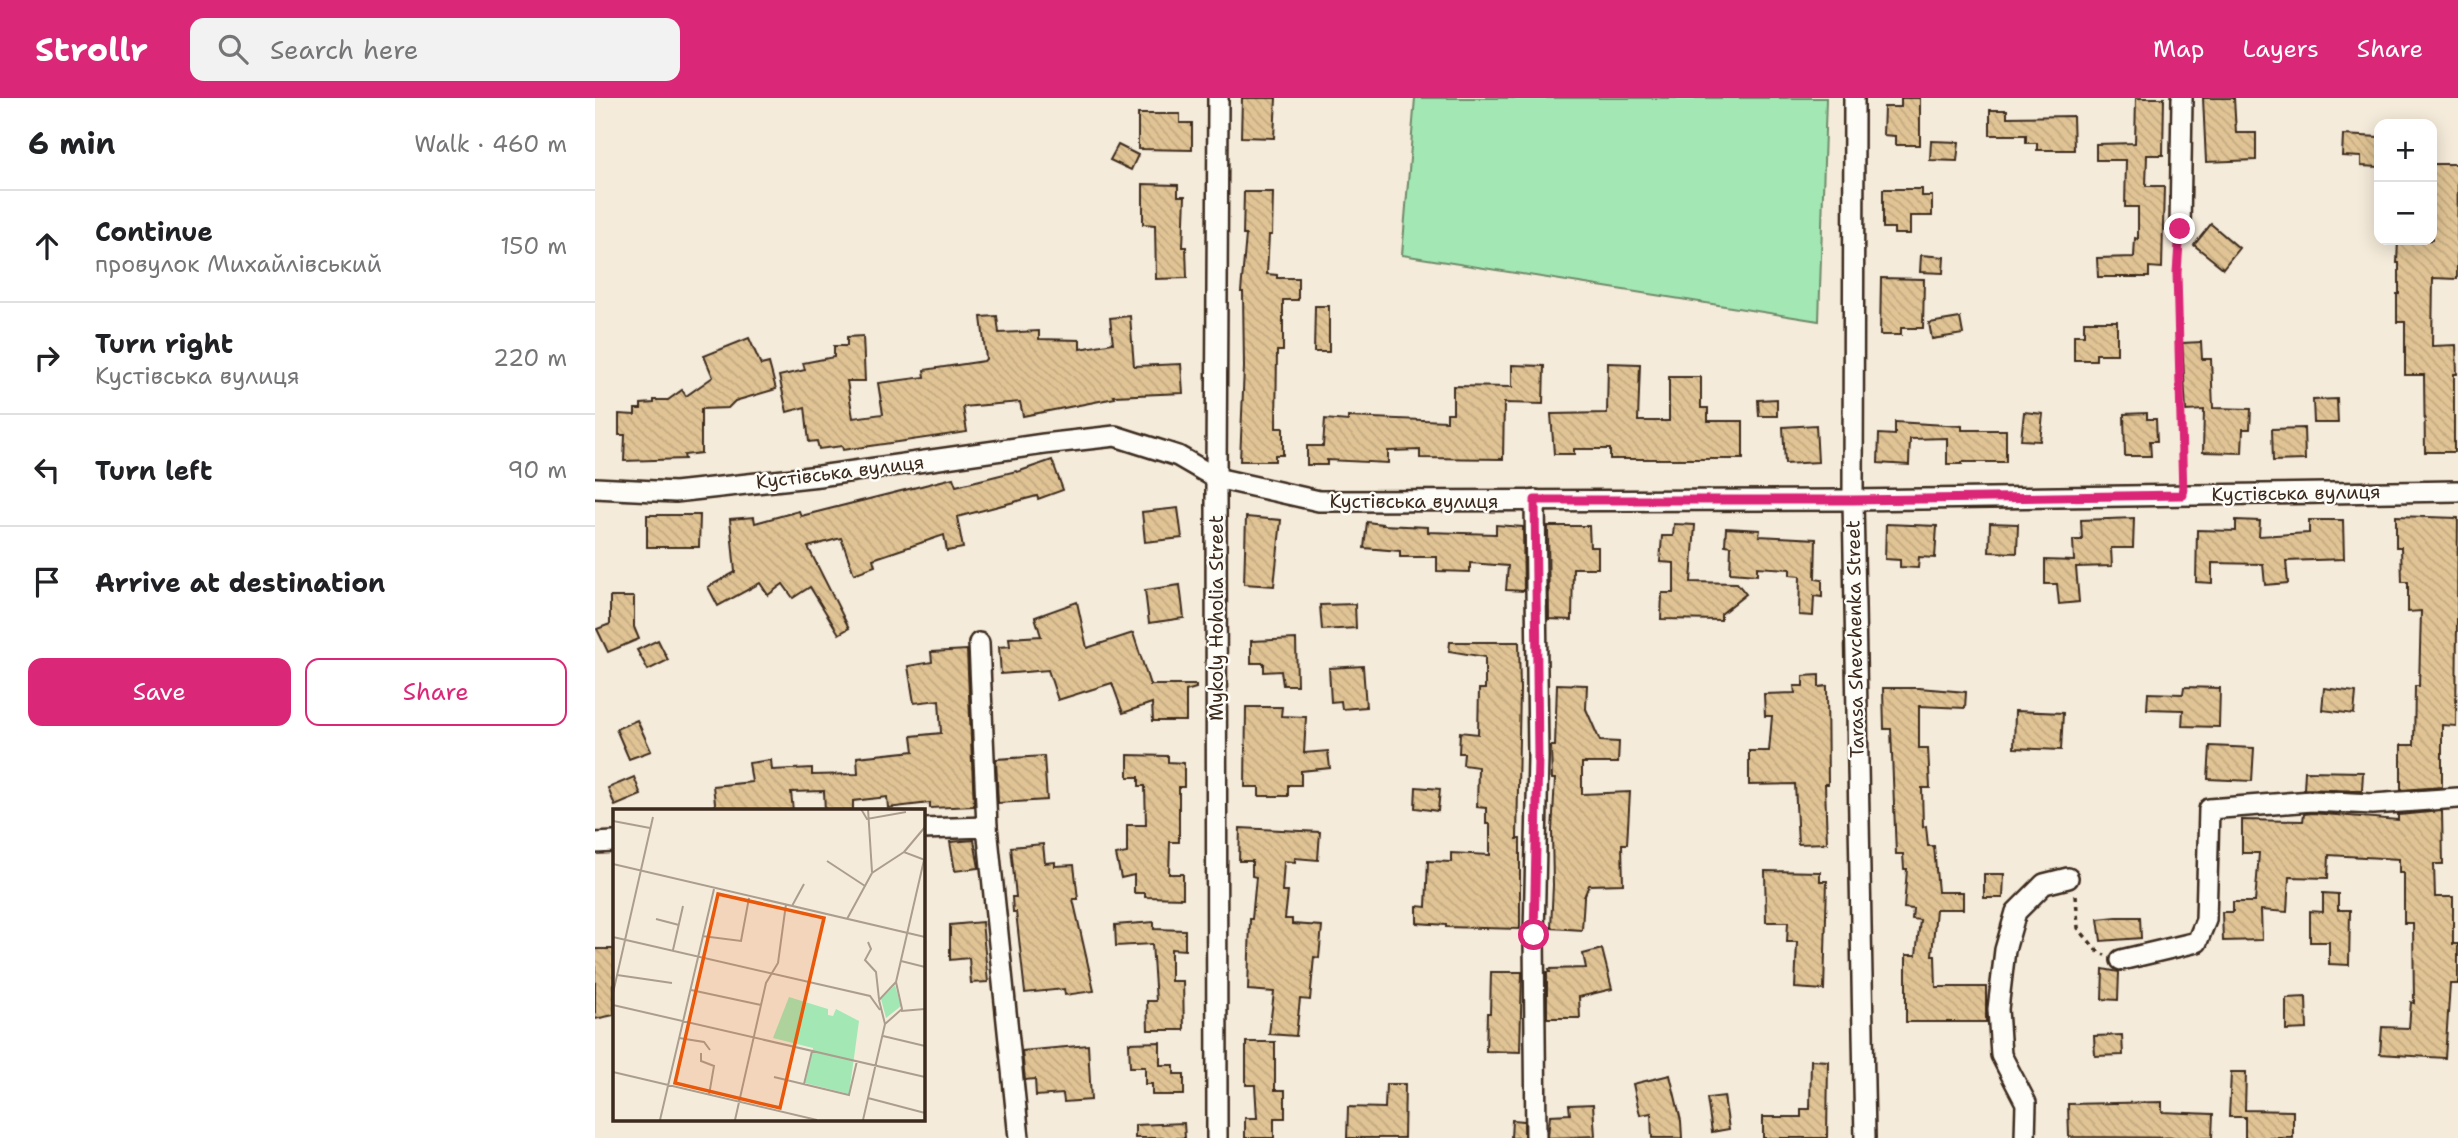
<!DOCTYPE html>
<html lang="en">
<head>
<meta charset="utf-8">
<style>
	:root { --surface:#fff; --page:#f2f2f2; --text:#202124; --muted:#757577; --line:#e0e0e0; --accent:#db2777 }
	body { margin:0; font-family:"Shantell Sans",sans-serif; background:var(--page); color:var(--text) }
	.controls { position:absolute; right:21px; top:21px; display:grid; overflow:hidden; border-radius:14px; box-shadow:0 4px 18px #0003 }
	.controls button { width:63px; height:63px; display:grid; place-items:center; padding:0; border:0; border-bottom:2px solid var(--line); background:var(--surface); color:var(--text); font:35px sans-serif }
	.stop { position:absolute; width:21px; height:21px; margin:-16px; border:5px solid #db2777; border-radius:50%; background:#fff }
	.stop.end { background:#db2777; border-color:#fff; box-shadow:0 2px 7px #0008 }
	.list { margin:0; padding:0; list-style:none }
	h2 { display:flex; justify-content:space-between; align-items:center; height:91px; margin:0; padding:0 28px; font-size:30px }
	h2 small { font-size:23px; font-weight:400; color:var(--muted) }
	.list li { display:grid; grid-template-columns:46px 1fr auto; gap:21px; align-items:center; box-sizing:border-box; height:112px; padding:0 28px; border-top:2px solid var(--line) }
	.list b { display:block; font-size:26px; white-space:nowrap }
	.list p { margin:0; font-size:23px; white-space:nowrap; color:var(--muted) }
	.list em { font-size:23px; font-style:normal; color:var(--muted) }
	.actions { display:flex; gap:14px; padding:21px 28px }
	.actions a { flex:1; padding:16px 0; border:2px solid var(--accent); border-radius:14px; text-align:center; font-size:24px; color:var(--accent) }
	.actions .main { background:var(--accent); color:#fff }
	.icon { flex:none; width:38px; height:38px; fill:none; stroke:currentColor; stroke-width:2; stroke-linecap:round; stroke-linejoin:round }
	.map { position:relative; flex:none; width:1863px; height:1040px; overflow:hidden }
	header { display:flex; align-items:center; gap:42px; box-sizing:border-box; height:98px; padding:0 35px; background:var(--accent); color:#fff }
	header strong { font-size:33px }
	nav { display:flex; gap:38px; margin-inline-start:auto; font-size:24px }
	.search { width:490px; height:63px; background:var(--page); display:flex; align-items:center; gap:18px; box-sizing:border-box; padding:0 24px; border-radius:14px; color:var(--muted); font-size:26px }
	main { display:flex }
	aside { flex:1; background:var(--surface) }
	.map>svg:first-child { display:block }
	.park { fill:#a3e8b4; stroke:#6f8969; stroke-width:2 }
	.building { fill:url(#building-back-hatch); stroke:#3b2a1e; stroke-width:2 }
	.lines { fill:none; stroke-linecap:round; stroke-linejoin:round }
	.minor-casing { stroke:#3b2a1e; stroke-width:24 }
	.path { stroke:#3b2a1e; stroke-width:3.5; stroke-dasharray:5 5; stroke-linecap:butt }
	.minor { stroke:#fdfcf7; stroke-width:19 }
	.route { stroke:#db2777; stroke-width:9 }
	.labels { text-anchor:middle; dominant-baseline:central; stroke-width:5; stroke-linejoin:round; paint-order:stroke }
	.street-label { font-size:19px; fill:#3b2a1e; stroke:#fdfcf7 }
	.inset-road { fill:none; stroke:#ab9e8f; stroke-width:2 }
	.view { fill:#e8590c; fill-opacity:0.15; stroke:#e8590c; stroke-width:3.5 }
	.inset-edge { fill:none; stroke:#3b2a1e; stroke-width:3.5 }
</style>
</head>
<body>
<header>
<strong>Strollr</strong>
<div class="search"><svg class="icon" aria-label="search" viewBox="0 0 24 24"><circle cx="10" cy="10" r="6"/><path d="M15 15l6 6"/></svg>Search here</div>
<nav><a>Map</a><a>Layers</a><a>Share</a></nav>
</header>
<main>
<aside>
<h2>6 min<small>Walk · 460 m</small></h2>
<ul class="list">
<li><svg class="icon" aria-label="ahead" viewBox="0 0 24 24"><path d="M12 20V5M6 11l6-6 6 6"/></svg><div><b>Continue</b><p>провулок Михайлівський</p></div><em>150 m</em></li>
<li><svg class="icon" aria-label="right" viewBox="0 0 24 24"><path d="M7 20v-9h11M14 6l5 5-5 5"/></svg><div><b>Turn right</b><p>Кустівська вулиця</p></div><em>220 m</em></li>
<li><svg class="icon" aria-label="left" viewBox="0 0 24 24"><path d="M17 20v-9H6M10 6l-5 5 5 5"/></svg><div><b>Turn left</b></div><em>90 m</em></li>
<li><svg class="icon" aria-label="arrive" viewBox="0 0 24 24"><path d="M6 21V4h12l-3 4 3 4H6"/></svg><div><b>Arrive at destination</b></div></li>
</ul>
<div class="actions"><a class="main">Save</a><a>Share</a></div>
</aside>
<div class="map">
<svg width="1863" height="1040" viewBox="0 0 1863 1040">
	<defs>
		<pattern id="building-back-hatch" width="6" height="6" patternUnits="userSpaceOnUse" patternTransform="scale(1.75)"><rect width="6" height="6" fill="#e1c495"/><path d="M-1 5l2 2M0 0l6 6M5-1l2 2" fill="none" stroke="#c2a980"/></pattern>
	</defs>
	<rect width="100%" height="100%" fill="#f5ebda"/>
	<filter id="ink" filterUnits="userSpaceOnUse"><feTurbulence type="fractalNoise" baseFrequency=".0143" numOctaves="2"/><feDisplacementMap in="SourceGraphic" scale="14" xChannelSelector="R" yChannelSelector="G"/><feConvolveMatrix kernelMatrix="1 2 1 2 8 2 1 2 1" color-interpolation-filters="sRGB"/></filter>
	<g filter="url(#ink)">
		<!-- park -->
		<polygon class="park" points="820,0 1231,0 1224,223 807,157"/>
		<!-- building -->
		<g class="building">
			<polygon points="647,0 681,0 679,40 646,39"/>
			<polygon points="1306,0 1325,0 1325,47 1300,47 1300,38 1288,37 1289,9 1306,9"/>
			<polygon points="1541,0 1569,0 1568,57 1552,57 1551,88 1569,88 1567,170 1554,169 1554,179 1503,179 1502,160 1539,159 1540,140 1543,141 1543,109 1530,109 1531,62 1501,62 1501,46 1540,45"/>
			<polygon points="1608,0 1639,0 1641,35 1661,35 1661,62 1611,64"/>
			<polygon points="1395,12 1412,12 1412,19 1478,18 1479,52 1442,52 1442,45 1431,45 1431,37 1395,37"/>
			<polygon points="543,16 585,16 585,25 597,25 597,52 543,51"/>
			<polygon points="1748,37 1784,39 1784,69 1766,68 1766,59 1747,58"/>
			<polygon points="1336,43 1364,44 1362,63 1335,62"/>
			<polygon points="523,47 543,57 536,72 515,62"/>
			<polygon points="1837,66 1863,66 1862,181 1838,180 1837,248 1861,247 1862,276 1859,276 1859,354 1830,354 1829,277 1810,277 1810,224 1802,224 1802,196 1804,196 1804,165 1802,165 1803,142 1837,142"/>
			<polygon points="548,86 583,87 583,98 590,98 588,149 591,149 592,180 561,181 560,127 548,126"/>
			<polygon points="1288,91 1327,91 1327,98 1337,98 1337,118 1315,118 1315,136 1299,136 1299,130 1288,130"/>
			<polygon points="649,94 678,94 677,137 674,137 672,176 682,177 682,180 703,180 703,202 688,202 688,253 682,253 681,330 688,330 688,357 680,357 680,363 645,363 649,269 648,194 646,194 651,137 648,137"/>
			<polygon points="1616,126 1644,150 1628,170 1599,147"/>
			<polygon points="1326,157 1349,159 1348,175 1325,174"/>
			<polygon points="1286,180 1329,181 1328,230 1306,230 1306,237 1285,237"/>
			<polygon points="720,208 734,208 734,254 719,254"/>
			<polygon points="402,218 404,235 444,233 444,241 485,242 485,251 518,245 515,220 535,218 539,268 586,266 588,295 519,298 520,300 428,318 425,304 368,309 372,334 248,352 247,348 224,351 222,343 214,344 210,309 192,314 184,278 210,272 208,265 239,259 239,248 252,248 252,239 268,238 270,283 252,283 258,320 288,316 283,285 330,279 329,272 389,263 391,261 386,219"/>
			<polygon points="1365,220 1368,236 1337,241 1334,225"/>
			<polygon points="1489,223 1522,223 1522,256 1501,256 1501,262 1479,262 1479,237 1489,237"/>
			<polygon points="154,240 166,267 174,265 181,291 140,303 133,310 106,311 106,355 89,357 90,361 29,363 30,337 24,337 24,316 40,317 40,311 46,311 46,306 59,305 59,302 73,302 87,292 91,298 118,279 109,258"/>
			<polygon points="1606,244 1607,261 1616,261 1618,310 1656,311 1655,331 1648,331 1647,355 1608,354 1609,312 1591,313 1587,245"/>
			<polygon points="1013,265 1045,266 1043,323 1074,323 1074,279 1106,279 1106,310 1113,310 1113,323 1148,323 1148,361 1015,361 1015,351 979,351 979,356 959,356 956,316 1012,315"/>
			<polygon points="917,267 949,268 948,306 909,305 908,361 825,360 825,352 793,353 793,365 732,362 732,367 712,367 712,348 728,348 730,321 753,323 753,319 852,323 852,315 858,315 858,288 917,289"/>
			<polygon points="1182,301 1182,318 1164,318 1163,302"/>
			<polygon points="1742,301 1743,325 1719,325 1718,302"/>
			<polygon points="1429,314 1448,316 1445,343 1426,342"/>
			<polygon points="1552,315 1552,321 1561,321 1562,343 1555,343 1556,358 1530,358 1529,316"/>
			<polygon points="1300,324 1367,328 1367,332 1411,332 1411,364 1367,364 1367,366 1352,366 1352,340 1315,341 1314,367 1283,365 1284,336 1300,337"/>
			<polygon points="1221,327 1223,364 1190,366 1188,329"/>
			<polygon points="1709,330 1710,362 1678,363 1677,331"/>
			<polygon points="457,362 468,392 443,401 442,398 362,419 368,450 352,453 349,437 278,461 280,468 259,476 246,440 213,449 254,530 244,536 215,489 198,500 188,486 173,497 165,485 123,508 113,489 140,474 135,421 159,419 160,425 204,413 206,418 358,380 361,388 421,373 422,374"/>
			<polygon points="583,410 587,440 550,444 547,414"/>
			<polygon points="52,417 105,417 104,449 52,449"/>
			<polygon points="1801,418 1863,420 1861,628 1847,627 1847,689 1806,692 1806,647 1819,647 1820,588 1824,588 1826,513 1813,514 1813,484 1807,484 1806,449 1801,449"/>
			<polygon points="651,419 686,422 679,488 649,486"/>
			<polygon points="1539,420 1538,450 1516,450 1517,468 1481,469 1484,504 1464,506 1462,486 1450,486 1450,462 1479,463 1478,442 1487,442 1486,422"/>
			<polygon points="1641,422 1665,423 1664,438 1714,435 1714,422 1748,422 1749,461 1691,463 1693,485 1670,487 1668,466 1617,465 1617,485 1601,484 1602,432 1641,433"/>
			<polygon points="772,424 787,426 787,427 833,429 833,434 901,436 901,427 928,429 929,493 911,492 913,468 875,465 875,474 842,473 842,459 805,459 805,453 769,450"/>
			<polygon points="1395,425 1423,426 1422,455 1394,454"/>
			<polygon points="1079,426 1100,427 1096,484 1142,485 1151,496 1126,516 1126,522 1066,521 1067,495 1079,495 1079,465 1065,464 1067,438 1078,438"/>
			<polygon points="1291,426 1342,428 1340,460 1324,459 1323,470 1305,469 1305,462 1290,461"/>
			<polygon points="953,428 994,428 995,449 1003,449 1003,470 978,470 977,522 954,521"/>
			<polygon points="1131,430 1165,432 1164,438 1221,441 1220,481 1227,482 1227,499 1219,498 1218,518 1204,517 1205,478 1195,477 1195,471 1162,469 1162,477 1135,475 1136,448 1130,447"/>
			<polygon points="585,487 589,520 554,525 550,492"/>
			<polygon points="15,499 39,499 39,529 44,541 13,554 2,531 15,526"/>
			<polygon points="482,504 492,550 538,535 555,587 601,587 601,590 591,593 591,623 558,623 557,605 528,615 517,585 463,602 453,572 406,576 404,549 415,548 414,540 446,538 440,519"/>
			<polygon points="760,506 761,530 727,532 725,507"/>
			<polygon points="701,541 702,587 688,587 686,573 669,574 669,565 656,565 656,543"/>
			<polygon points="63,542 73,562 53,572 42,552"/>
			<polygon points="855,544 924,544 925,591 922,741 925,741 925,831 851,829 851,827 822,825 822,808 831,809 833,763 856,764 856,755 895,757 895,726 891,726 891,710 882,709 883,669 868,667 869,655 864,655 865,634 883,636 884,591 890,591 890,559 854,553"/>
			<polygon points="372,552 379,708 335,710 335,705 293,710 292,699 258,703 258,712 230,713 229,693 196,694 198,713 121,713 118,688 157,684 154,665 176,662 177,672 217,670 217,677 263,676 262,659 319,653 317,638 346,635 344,602 319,605 313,568 337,564 336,554"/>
			<polygon points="768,568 771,609 747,611 746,603 736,604 734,570"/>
			<polygon points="1224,577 1224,589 1232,588 1233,686 1230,686 1232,745 1203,746 1200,686 1154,687 1154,653 1174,653 1177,618 1170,618 1169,596 1200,595 1199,588 1208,588 1208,578"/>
			<polygon points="962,586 992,587 991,611 1005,643 1024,644 1023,665 987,665 987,696 1035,694 1032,746 1027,746 1028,786 994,787 989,799 987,832 956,830 958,787 957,733 960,681 957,681 956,648 960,648"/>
			<polygon points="1589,589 1625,590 1624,629 1587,628 1588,612 1552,611 1553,595 1588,596"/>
			<polygon points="1288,590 1324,590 1371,594 1370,610 1324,608 1324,650 1333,650 1335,690 1327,690 1328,729 1331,728 1333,748 1339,748 1343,794 1368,794 1368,811 1341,811 1337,857 1340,857 1341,889 1391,889 1391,924 1311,924 1311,857 1321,857 1325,822 1317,821 1318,811 1309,810 1312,771 1309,771 1308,756 1301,756 1296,631 1289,631"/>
			<polygon points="1729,590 1761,594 1759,616 1727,612"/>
			<polygon points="651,609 687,609 686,618 711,619 709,655 733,653 735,670 706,673 706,687 693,687 693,698 664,698 664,689 650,689"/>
			<polygon points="1420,613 1468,615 1466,652 1419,650"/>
			<polygon points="42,622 56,653 34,661 21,631"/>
			<polygon points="1615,648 1659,650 1657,683 1613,681"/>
			<polygon points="533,657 573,658 573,664 589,665 589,689 584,689 584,744 575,744 574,776 588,776 588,800 550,799 550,795 539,795 539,777 526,780 521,757 532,755 532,727 551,727 550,688 544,688 544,679 533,679"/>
			<polygon points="449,658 452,702 403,705 401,661"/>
			<polygon points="1710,673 1768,674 1767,693 1709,691"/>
			<polygon points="39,679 46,697 20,708 13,690"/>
			<polygon points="821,689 845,691 843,713 820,710"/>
			<polygon points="1847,713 1848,766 1839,766 1840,799 1858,799 1858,846 1863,846 1863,886 1855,886 1850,960 1785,956 1787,929 1814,930 1816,904 1819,905 1818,825 1809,825 1809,775 1804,775 1804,761 1734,757 1733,780 1694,779 1692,814 1666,812 1667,842 1628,843 1627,814 1638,814 1638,804 1660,804 1664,755 1647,755 1647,722 1708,723 1709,716 1717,715 1803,722 1803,717"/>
			<polygon points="645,730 725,734 723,762 700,760 700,764 689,763 687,794 693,794 690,821 697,821 697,826 727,828 724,860 719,859 715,902 705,901 701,938 674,936 679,894 653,892 655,821 657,821 661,779 657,778 657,763 644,763"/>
			<polygon points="379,742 384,770 360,773 355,744"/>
			<polygon points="448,746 450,765 460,764 460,768 479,767 483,801 478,801 499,893 470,897 469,891 430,895 421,814 418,814 417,799 421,799 416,749"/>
			<polygon points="1170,773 1225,774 1225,783 1232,783 1229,892 1200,890 1202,844 1192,844 1193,824 1171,824"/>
			<polygon points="1389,776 1409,776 1408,800 1389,800"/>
			<polygon points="1728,795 1743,796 1743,812 1755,812 1754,867 1734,866 1734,844 1715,844 1715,813 1728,814"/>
			<polygon points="1522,819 1545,819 1546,840 1506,843 1503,821"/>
			<polygon points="387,824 393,884 376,885 374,860 355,862 355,827"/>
			<polygon points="559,824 559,831 590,832 590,852 576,851 576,883 588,883 589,932 553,932 552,903 561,903 557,846 521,848 520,827"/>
			<polygon points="0,851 19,851 19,917 0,921"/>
			<polygon points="1007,851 1017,891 984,899 985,920 952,920 952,874 955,874 954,871 991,870 988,856"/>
			<polygon points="1508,871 1524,874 1523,902 1507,901"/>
			<polygon points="896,874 927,874 925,954 891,953 892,915 895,915"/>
			<polygon points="1711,899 1712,931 1691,932 1691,900"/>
			<polygon points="1527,937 1528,957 1500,958 1499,938"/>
			<polygon points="565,944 565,967 579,967 579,976 589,976 589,997 557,997 557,986 550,986 550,969 535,969 534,945"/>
			<polygon points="651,944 680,944 680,992 690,992 690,1020 679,1020 679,1040 650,1040 650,1020 662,1020 660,987 651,987"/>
			<polygon points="493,947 496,1002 469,1004 468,996 441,998 440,981 430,982 427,953"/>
			<polygon points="1216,962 1233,963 1232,1040 1168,1040 1168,1019 1206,1019 1206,1011 1215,1011"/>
			<polygon points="1636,974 1651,974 1650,1012 1698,1013 1698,1040 1650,1040 1650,1019 1634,1019"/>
			<polygon points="1075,977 1086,1023 1087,1040 1057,1040 1056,1015 1045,1017 1038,986"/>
			<polygon points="791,986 810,986 809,1040 752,1040 753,1009 790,1010"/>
			<polygon points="1129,998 1134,1031 1117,1034 1112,1000"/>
			<polygon points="1567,1004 1567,1014 1618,1016 1617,1040 1474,1039 1473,1006"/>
			<polygon points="998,1006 1000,1038 953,1040 955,1017 975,1016 974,1007"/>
			<polygon points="917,1022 929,1023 929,1040 916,1040"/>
			<polygon points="589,1025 590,1040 540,1040 540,1027"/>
		</g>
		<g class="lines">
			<defs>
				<g id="minor">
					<polyline points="1259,0 1258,402 1270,1040"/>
					<polyline points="1585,131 1587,0"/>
					<polyline points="0,390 80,394 224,378 449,346 520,338 583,358 621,380 724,403 1258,402 1863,393"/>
					<polyline points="940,402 943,659 939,837 941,1040"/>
					<polyline points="384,545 392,729"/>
					<polyline points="327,731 392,729 424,1040"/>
					<polyline points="0,745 19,744"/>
					<polyline points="1526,862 1602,844 1611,822 1614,711 1717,703 1778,706 1863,700"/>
					<polyline points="622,1040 621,380 623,0"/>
					<polyline points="1430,1040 1431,1005 1406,957 1403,911 1410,852 1421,814 1449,786 1473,780"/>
				</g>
			</defs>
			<!-- minor casing -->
			<use href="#minor" class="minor-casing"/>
			<!-- path -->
			<g class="path">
				<polyline points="1584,151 1582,175 1587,377"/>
				<polyline points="1481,797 1483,830 1504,855 1510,857"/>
			</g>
			<!-- minor -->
			<use href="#minor" class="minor"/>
		</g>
	</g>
	<g class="lines" filter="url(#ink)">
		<!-- route -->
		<polyline class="route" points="939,837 943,659 940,402 1258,402 1588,397 1582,175 1585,131"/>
	</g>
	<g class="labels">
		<!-- street labels -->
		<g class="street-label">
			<text transform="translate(245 374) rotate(-7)">Кустівська вулиця</text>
			<text transform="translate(1701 395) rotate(-1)">Кустівська вулиця</text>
			<text x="819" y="403">Кустівська вулиця</text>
			<text transform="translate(621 520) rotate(-90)">Mykoly Hoholia Street</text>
			<text transform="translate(1260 541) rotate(-91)">Tarasa Shevchenka Street</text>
		</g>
	</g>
	<!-- overview -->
	<g transform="translate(18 711)">
		<rect width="312" height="312" fill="#f5ebda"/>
		<path d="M282,176L288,197L273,209L268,190Z" fill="#a3e8b4"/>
		<path d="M176,188L215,200V206L220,207L223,200L246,212L236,285L192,274L200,239L160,229Z" fill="#a3e8b4"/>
		<path class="inset-road" d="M248,0L254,10L293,3M255,0L259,63M0,12L37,19M291,43L312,18M214,52L252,77M0,55L312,128M179,97L191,75M43,110L66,116M234,110L259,64L291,43L312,51M89,127L128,132L136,89M0,128L257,187L267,201M255,133L258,140L252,151L263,163L266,190M60,141L70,97M288,152L312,158M4,166L59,174M78,181L148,196M0,184L40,8M0,196L312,268M288,202L312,200M272,215L289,200L283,173L311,51M270,227L312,237M66,229L91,233L97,241M88,244V252L101,257L96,286M0,263L204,311M161,268L236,286L244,252M191,275L199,242M255,289L312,304M47,311L101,80M122,311L153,174L165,154L173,95M250,311L272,215L266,191L283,173"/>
		<path class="view" d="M105,85L211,109L167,299L62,274Z"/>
		<rect width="312" height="312" class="inset-edge"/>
	</g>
</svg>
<div class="controls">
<button>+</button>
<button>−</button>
</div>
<div class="stop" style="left:939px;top:837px"></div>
<div class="stop end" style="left:1585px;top:131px"></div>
</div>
</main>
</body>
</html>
